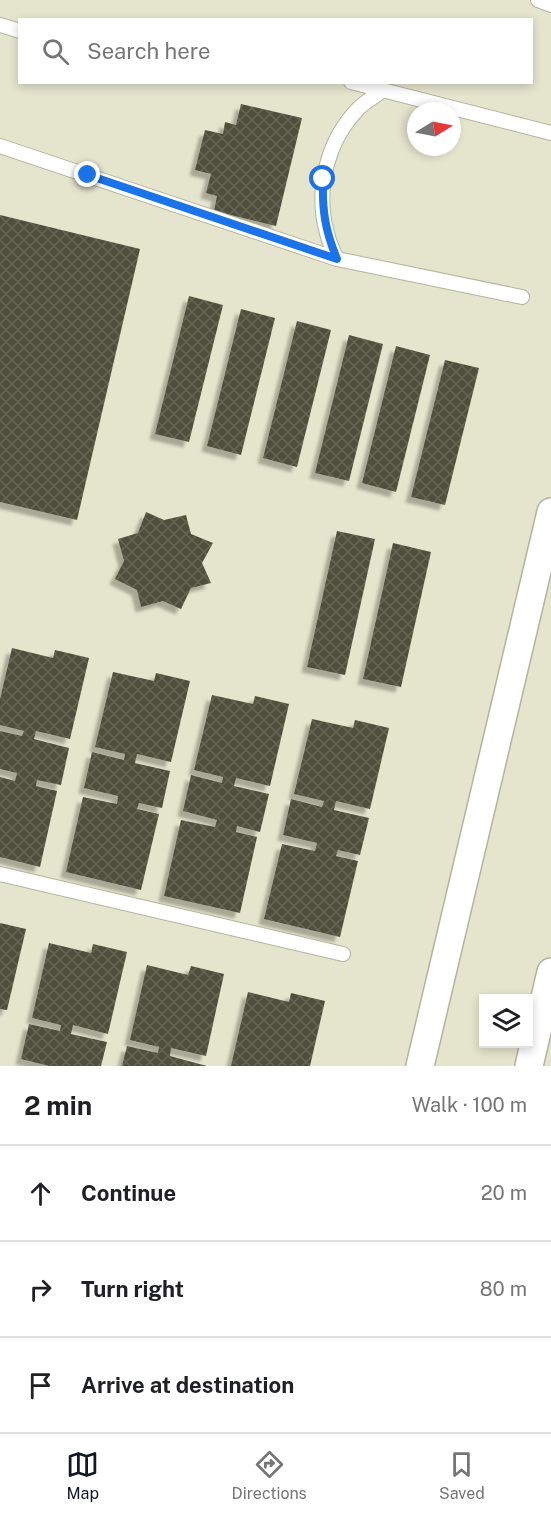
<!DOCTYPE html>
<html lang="en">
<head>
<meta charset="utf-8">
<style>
	:root { --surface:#fff; --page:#f2f2f2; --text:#202124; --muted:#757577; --line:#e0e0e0; --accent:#111827 }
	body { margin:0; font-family:"Public Sans",sans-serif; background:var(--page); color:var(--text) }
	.controls { position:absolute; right:18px; bottom:18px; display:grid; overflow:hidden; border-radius:0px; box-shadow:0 3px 9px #0003 }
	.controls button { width:54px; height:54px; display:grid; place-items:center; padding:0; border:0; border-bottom:2px solid var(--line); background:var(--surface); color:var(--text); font:30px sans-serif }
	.compass { position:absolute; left:407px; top:102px; width:54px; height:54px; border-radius:50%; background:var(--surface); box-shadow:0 3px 9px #0003; rotate:80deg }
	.stop { position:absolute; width:18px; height:18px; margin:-14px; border:4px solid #1a73e8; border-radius:50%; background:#fff }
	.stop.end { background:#1a73e8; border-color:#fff; box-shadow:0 2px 6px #0008 }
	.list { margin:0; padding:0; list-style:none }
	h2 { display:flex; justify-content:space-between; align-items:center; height:78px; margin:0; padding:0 24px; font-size:26px }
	h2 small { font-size:20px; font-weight:400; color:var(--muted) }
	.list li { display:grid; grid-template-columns:39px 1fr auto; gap:18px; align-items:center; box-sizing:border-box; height:96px; padding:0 24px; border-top:2px solid var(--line) }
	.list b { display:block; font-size:22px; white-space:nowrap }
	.list em { font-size:20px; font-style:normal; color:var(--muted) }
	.icon { flex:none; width:33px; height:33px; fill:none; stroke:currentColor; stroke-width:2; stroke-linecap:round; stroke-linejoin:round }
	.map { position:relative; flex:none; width:551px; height:1066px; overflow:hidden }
	.search { position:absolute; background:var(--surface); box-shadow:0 3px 9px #0003; left:18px; right:18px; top:18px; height:66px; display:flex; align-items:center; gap:15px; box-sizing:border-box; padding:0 21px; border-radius:0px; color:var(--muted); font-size:22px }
	.sheet { height:366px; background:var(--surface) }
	nav { display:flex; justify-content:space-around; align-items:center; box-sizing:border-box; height:84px; border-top:2px solid var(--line); background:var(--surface); font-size:16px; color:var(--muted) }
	nav a { display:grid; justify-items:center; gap:3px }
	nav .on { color:var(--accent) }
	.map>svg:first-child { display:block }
	.building { fill:url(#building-cross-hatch); filter:url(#shadow) }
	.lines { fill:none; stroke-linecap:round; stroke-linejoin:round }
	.lane-casing { stroke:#b4b49e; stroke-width:16 }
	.street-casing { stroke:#b4b49e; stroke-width:30 }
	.lane { stroke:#fff; stroke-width:14 }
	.street { stroke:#fff; stroke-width:27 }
	.route { stroke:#1a73e8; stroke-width:8 }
</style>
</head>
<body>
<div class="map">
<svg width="551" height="1066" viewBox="0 0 551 1066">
	<defs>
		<pattern id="building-cross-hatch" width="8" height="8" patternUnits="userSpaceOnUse" patternTransform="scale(1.5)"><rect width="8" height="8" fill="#4f503c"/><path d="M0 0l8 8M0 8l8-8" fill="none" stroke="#656555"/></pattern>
		<filter id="shadow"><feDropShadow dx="-5.5" dy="5.5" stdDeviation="1.5" flood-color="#0004"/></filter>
	</defs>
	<rect width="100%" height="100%" fill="#e5e5ce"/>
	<!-- building -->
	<g class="building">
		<polygon points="241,104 302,118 276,226 214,211 217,196 206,193 211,174 195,170 205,130 223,134 225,122 236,125"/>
		<polygon points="0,215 140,249 77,520 0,502"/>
		<polygon points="189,296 223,305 189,442 155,434"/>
		<polygon points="241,309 275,318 241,455 207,446"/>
		<polygon points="297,321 331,330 297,467 263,458"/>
		<polygon points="349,335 383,344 349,481 315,473"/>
		<polygon points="396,346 430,355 396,492 362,483"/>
		<polygon points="445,360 479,368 445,505 411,497"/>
		<polygon points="146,512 164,520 186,515 191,534 213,543 202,563 211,583 191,588 181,609 163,601 141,607 137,590 115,579 124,561 118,539 138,533"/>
		<polygon points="337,531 375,539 345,675 307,667"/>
		<polygon points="393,543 431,552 401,687 363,679"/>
		<polygon points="12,648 53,658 55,650 89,658 70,739 36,731 34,739 69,748 61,785 37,780 36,786 57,791 40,867 0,857 0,777 15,781 17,773 0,769 0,731 22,736 24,731 0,725 0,699"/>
		<polygon points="113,672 154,681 156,673 190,681 171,762 137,754 135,763 170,771 162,808 139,803 137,809 159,814 141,890 66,872 83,797 117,804 118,796 84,788 92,752 124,760 125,754 95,747"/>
		<polygon points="212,695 253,704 255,696 289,704 270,786 236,778 234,786 269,794 260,832 237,826 236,832 257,837 240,913 164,896 181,820 215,827 217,820 183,811 191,775 222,783 223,777 194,770"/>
		<polygon points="312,719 353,728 355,720 389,728 370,809 336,801 334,810 369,818 360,855 338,850 336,856 358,861 340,937 264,919 282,844 315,851 317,843 283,835 291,799 322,807 324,801 294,794"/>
		<polygon points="0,923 26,929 7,1010 0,1009"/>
		<polygon points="49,943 91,953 93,944 127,952 108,1034 73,1025 71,1034 107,1042 101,1066 49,1066 21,1059 29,1024 60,1031 61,1025 32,1018"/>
		<polygon points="147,965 188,975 191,966 224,974 206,1056 171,1048 170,1056 207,1066 122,1066 127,1046 158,1053 159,1047 130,1040"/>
		<polygon points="248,992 289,1002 291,993 325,1001 310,1066 231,1066"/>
	</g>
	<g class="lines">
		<defs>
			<g id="lane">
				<polyline points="538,0 551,5"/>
				<polyline points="0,25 20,31"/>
				<polyline points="351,82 551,133"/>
				<polyline points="0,146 337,259 522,297"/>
				<path d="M337,259C333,251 329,242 327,233C315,190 327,140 359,108C366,101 375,96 382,91"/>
				<polyline points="0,874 343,954"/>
			</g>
			<g id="street">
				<polyline points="420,1066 551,512"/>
				<polyline points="529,1066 551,972"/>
			</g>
		</defs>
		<!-- lane casing -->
		<use href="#lane" class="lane-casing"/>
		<!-- street casing -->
		<use href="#street" class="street-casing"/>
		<!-- lane -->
		<use href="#lane" class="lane"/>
		<!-- street -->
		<use href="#street" class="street"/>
	</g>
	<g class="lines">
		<!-- route -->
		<path class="route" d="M88,175L337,259C325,230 322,210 323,179"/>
	</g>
</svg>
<div class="controls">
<button><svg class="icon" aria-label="layers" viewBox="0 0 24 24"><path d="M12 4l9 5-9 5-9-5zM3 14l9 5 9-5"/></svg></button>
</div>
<svg class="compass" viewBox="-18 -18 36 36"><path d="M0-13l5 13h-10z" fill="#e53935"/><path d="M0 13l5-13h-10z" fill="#757577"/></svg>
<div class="stop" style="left:323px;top:179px"></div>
<div class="stop end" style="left:88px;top:175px"></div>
<div class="search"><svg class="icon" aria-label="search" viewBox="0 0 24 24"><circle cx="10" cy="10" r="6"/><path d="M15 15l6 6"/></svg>Search here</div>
</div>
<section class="sheet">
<h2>2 min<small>Walk · 100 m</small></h2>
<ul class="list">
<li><svg class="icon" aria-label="ahead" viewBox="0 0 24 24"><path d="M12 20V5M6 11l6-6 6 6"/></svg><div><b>Continue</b></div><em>20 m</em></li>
<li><svg class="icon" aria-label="right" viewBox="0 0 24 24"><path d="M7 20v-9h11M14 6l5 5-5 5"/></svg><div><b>Turn right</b></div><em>80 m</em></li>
<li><svg class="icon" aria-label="arrive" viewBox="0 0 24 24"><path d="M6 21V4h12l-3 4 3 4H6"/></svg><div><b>Arrive at destination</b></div></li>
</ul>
</section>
<nav>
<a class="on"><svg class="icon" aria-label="map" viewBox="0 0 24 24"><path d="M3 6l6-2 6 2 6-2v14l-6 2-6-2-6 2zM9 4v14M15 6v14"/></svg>Map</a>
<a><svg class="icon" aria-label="directions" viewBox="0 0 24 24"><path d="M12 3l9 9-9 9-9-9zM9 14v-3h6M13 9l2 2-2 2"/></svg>Directions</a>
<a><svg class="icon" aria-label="saved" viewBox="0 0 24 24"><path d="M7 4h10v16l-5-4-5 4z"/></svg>Saved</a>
</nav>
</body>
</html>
